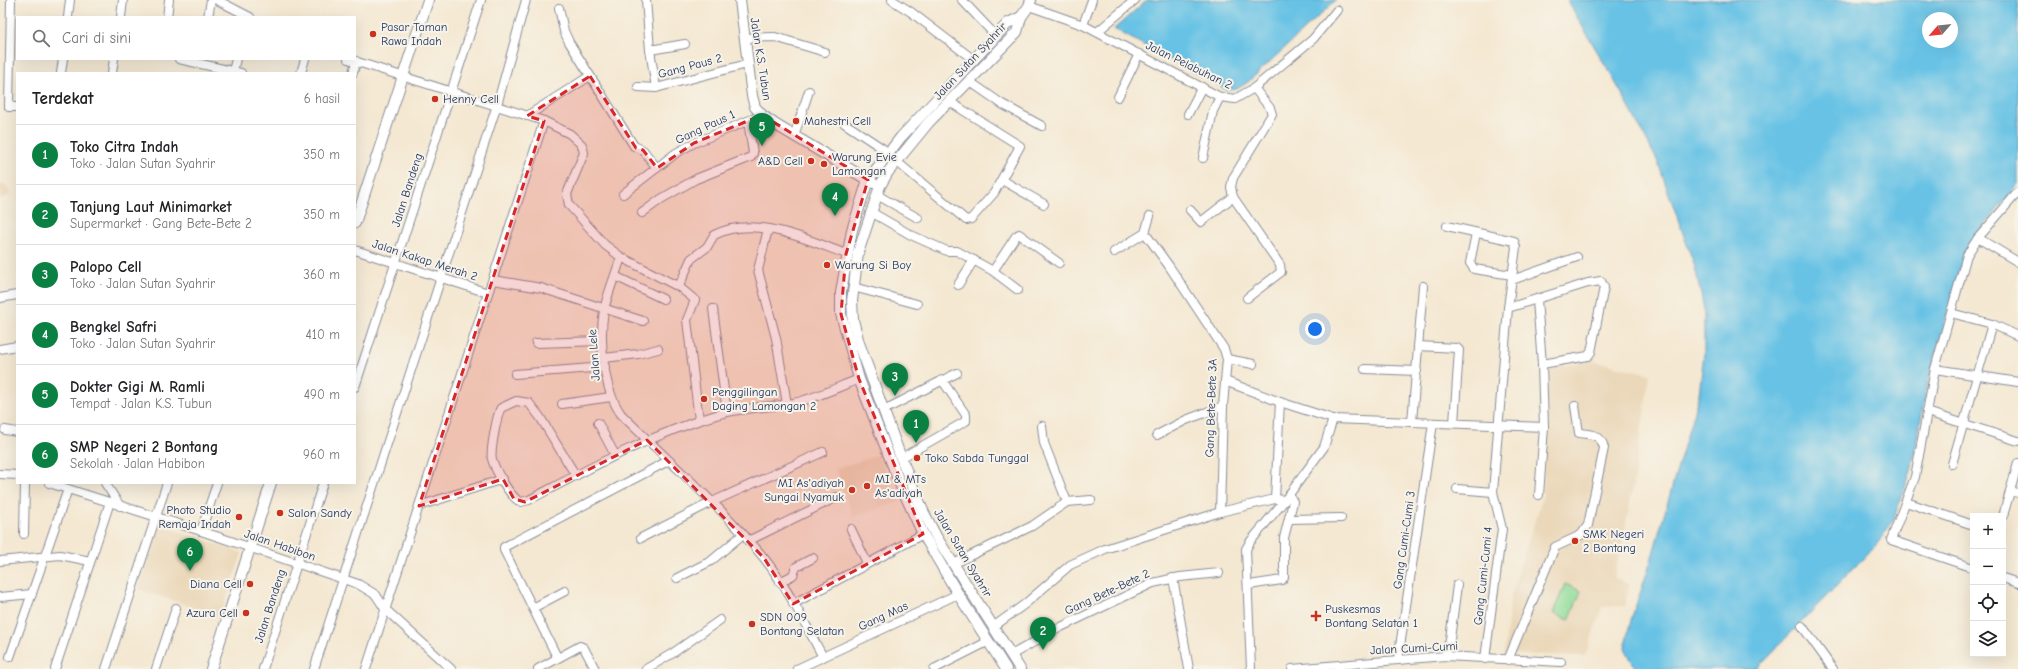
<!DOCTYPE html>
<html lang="id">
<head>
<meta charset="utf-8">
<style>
	:root { --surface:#fff; --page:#f2f2f2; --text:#202124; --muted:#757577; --line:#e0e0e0; --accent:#0b8043 }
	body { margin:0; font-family:"Comic Neue",sans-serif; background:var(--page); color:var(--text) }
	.controls { position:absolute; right:12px; bottom:12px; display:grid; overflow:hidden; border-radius:0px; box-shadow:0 4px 16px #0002 }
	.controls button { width:36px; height:36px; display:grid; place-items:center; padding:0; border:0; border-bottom:1px solid var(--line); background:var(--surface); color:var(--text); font:20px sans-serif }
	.compass { position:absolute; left:1922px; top:12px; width:36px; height:36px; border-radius:50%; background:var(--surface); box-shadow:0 4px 16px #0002; rotate:242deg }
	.you { position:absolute; left:1315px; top:329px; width:14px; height:14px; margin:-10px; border:3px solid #fff; border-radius:50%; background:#1a73e8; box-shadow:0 0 0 6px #1a73e833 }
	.badge { display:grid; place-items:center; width:26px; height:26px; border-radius:50%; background:var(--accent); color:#fff; font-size:13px; font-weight:700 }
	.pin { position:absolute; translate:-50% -33px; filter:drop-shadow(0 1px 2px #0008) }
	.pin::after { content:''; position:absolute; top:21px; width:14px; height:12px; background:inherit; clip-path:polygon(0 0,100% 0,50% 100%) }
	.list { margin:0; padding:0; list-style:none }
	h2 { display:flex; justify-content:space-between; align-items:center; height:52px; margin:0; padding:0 16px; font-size:17px }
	h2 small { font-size:13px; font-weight:400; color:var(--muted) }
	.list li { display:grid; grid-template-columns:26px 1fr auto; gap:12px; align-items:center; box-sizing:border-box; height:60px; padding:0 16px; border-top:1px solid var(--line) }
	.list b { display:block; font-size:15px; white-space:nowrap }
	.list p { margin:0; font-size:13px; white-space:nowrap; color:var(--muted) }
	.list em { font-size:13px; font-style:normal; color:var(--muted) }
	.icon { flex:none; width:22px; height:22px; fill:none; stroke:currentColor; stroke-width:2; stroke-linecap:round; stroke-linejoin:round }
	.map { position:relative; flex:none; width:2018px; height:669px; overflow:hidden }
	.search { position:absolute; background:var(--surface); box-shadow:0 4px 16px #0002; left:16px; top:16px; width:340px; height:44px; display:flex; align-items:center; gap:10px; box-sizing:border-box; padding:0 14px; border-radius:0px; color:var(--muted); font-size:15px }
	.panel { position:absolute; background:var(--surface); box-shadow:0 4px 16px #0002; left:16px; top:72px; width:340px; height:412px; border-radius:0px }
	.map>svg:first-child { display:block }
	.built { fill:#ebd8ba }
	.green { fill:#91dd99; stroke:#56867c }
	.water { fill:#67c2e5; stroke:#4178a2; fill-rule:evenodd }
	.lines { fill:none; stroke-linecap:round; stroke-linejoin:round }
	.minor-casing { stroke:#888c98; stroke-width:10 }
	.tertiary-casing { stroke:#888c98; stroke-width:12 }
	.minor { stroke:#fff; stroke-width:8 }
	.tertiary { stroke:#fff; stroke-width:10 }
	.marked { fill:#d62828; fill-opacity:0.2; stroke:#d62828; stroke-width:3; stroke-dasharray:8 5; stroke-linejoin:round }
	.poi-dot { fill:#c8321e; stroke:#f7f3e8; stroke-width:1.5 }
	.labels { text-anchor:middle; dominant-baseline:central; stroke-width:4; stroke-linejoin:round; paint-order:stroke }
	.poi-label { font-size:12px; fill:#1b2f5e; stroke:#f7f3e8; text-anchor:start }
	.street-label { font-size:12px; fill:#1b2f5e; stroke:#f7f3e8 }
</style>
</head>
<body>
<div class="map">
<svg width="2018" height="669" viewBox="0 0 2018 669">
	<rect width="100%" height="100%" fill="#f7f3e8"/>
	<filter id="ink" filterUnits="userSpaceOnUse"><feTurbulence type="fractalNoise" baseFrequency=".025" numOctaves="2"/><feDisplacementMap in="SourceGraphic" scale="8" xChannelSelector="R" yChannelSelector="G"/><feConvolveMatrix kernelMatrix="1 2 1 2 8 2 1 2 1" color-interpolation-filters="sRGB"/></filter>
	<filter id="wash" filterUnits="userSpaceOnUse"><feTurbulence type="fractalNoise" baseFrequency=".012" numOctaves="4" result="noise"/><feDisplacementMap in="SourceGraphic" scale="16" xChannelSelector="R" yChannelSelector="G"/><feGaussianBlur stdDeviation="0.9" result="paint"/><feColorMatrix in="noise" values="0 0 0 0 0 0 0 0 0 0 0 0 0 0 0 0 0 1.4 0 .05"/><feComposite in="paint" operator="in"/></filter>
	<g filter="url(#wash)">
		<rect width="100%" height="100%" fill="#f4e8d2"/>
		<!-- built -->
		<g class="built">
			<polygon points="0,185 6,185 10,195 0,199"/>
			<polygon points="1594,361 1650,374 1630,503 1614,579 1629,584 1625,606 1602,607 1585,656 1504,654 1511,595 1543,496 1547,368"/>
			<polygon points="878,455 899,502 853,517 836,469"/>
			<polygon points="160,525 242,553 220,617 139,589"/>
		</g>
		<!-- green -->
		<polygon class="green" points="1565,584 1581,591 1569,620 1553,613"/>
		<!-- water -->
		<g class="water">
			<polygon points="1147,0 1336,0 1248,82 1237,89 1227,90 1114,29"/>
			<path d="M1567,0H2018V184L1965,250L1928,382L1911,471L1893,521L1877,544L1756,669H1636L1625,648L1629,626L1650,564L1699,394L1704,354V309L1695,267L1657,160L1621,92ZM1928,18H1952V42H1928Z"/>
		</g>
	</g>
	<g filter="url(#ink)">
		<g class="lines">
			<defs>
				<g id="minor">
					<polyline points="11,0 9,107 17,107"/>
					<polyline points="217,0 250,17"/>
					<polyline points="646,0 650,50 656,88"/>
					<polyline points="892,0 911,12 974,60"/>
					<polyline points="962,0 996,36"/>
					<polyline points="1029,6 1083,25 1220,97 1235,99 1254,88 1313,39 1337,10"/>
					<polyline points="559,8 564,31 569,42 634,146 643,150 657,168"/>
					<polyline points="68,17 70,0"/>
					<polyline points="121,17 123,0"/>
					<polyline points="167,17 169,0"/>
					<polyline points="208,17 211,0"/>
					<polyline points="1083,25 1092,0"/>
					<polyline points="1097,32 1135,0"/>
					<polyline points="744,38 775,37 825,52"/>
					<polyline points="650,50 685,44"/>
					<polyline points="179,59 241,73"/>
					<path d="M348,59L544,121L570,134L582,145L584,153L567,194L569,205L605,245L621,257L675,285L680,284L691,259L707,247L714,235C754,214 808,240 846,254"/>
					<polyline points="233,71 236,59"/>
					<polyline points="61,73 63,59"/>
					<polyline points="112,73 114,59"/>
					<polyline points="301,73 305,59"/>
					<polyline points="353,73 356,61"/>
					<polyline points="969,81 1002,104 1042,126"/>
					<polyline points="638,87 656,88 747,64"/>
					<polyline points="1118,97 1139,54"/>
					<polyline points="1188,114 1202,87"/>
					<polyline points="527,116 590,76"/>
					<polyline points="844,123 888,152"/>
					<polyline points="794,136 809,91"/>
					<polyline points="1203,158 1213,111 1220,97"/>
					<polyline points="896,161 966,220 971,219 994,193 1020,146 950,102"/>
					<polyline points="1002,180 1044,204"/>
					<polyline points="623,194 676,153 694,143 762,115"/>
					<polyline points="877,195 918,218"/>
					<polyline points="1190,210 1201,222 1233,197"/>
					<polyline points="871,212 911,235 947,251 957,251 993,271 1018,290"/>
					<polyline points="642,213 661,199 696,179 751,157 753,153 748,121"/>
					<polyline points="1447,226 1514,241 1516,247 1508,308"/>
					<polyline points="768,229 758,270 776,338 787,404"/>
					<polyline points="1145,233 1169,266 1224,349 1227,359 1223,406 1220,512"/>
					<polyline points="1476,233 1470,263 1474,269 1512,275"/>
					<polyline points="1978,238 2018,262"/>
					<polyline points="355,250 488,293"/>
					<polyline points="1114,252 1145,233 1150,216"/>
					<path d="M621,257C616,274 608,292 604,310C599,340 603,389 621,414C669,462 721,506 764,558C788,588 805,624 823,657"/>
					<polyline points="993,271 1016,236 1019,234 1059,263"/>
					<polyline points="615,276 663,299"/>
					<polyline points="493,280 541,288 643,321"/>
					<polyline points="1512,280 1577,257"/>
					<polyline points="958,285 974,260"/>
					<polyline points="678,286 695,300 687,320 699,420"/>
					<polyline points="853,287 917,304"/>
					<polyline points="0,298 17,295"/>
					<polyline points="1247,298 1281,272 1280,265 1233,197 1231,187 1233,178 1272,114 1270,108 1254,88"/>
					<polyline points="1537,300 1542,364 1544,427 1539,495"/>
					<polyline points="713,309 727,412"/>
					<polyline points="1951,313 1992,324 2018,336"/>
					<polyline points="536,343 602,341"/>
					<polyline points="1418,346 1457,348 1459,350 1454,423"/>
					<polyline points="0,349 17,346"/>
					<polyline points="604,358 638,354 658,349"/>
					<polyline points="1227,359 1253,364"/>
					<polyline points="1365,369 1417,371"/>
					<polyline points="1935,369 2018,382"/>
					<polyline points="515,374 605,367"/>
					<polyline points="1225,381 1280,402 1333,419"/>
					<polyline points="355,387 481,0"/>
					<polyline points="562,404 611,397"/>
					<polyline points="884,410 957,373"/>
					<polyline points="1927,412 2018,441"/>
					<polyline points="1412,422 1423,286"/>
					<polyline points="598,423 615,455"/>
					<polyline points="1042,426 1044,443 1067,502"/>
					<polyline points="5,430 17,432"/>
					<polyline points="1157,435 1186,420 1223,406"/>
					<polyline points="901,458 966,421 966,415 942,380"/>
					<polyline points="1952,464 1992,324"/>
					<polyline points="0,474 17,475"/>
					<path d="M576,476L540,417L529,403L516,401L501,408C497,414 490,452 492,459C495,470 511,499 521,502L529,500C590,468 650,435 716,415C741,407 768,408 794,403C816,398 838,387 859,379"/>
					<polyline points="49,483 201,531 358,584 376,595 385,609 451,669"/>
					<polyline points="105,483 120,506"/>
					<polyline points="1457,489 1493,492"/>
					<polyline points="2010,491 2018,493"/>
					<polyline points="1275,499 1280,402"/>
					<polyline points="1906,502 1973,525"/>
					<polyline points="419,506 503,479"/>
					<polyline points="2003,516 2018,463"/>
					<polyline points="1289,519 1341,518"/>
					<polyline points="851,529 867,563"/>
					<polyline points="201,531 217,483"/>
					<polyline points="24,534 25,483"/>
					<polyline points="641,538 712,502 823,452"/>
					<polyline points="748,541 837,497"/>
					<polyline points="0,561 60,555 90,561"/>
					<polyline points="953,564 1032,526 1067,502 1091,500"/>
					<polyline points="1973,568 1891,540 1915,477 1935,369 1967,255 1978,238 2018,192"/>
					<polyline points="677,578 711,561 742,535"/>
					<polyline points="1173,578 1189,669"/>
					<polyline points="2003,578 2018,583"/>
					<polyline points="780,582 793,575 796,567 813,558"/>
					<polyline points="1249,585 1282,580 1284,577 1284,538 1293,502 1289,494"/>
					<polyline points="0,597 32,594"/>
					<polyline points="793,604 923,534"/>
					<polyline points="533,608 565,591"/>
					<polyline points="1802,626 1833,669"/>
					<polyline points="993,627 1025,604 1070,565 1105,549 1220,512 1275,499 1285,500"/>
					<polyline points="1011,655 1061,627 1153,583 1180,577 1219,573"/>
					<polyline points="1445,656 1450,639 1457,585"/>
					<polyline points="10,657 68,489"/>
					<polyline points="557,657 504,550 504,547 668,461"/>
					<polyline points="1485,659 1502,529 1493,492 1508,308 1588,283 1601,281 1604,287 1591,352 1588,356 1542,364"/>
					<polyline points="1398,660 1433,423"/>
					<path d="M1508,660L1555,547L1581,535L1588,525L1604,448C1601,434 1591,434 1579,433L1575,406"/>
					<polyline points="55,669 110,502"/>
					<polyline points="106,669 167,483"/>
					<polyline points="156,669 176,608"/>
					<polyline points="263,669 323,483"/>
					<polyline points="314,669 497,105 526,0"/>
					<polyline points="366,669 544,121"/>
					<polyline points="538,669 580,646 584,648 595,669"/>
					<polyline points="646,669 673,653 720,620"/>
					<polyline points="797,669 958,594"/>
					<polyline points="934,669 987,642"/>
					<polyline points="1251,669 1246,549 1250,542 1285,500 1324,447 1333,419 1544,427"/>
					<polyline points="1292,669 1445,656 1561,662"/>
				</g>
				<g id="tertiary">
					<polyline points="740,0 752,96 755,107 762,115 776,125 873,183"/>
					<polyline points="355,223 428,0"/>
					<polyline points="211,669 271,483"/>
					<polyline points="1006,669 958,594 923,534 900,484 859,379 841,314 841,292 852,230 868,180 901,137 1008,23 1021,17"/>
					<polyline points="1020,669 937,538 924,513 901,458 859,343 853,320 852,301 858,253 880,186 888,172 929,122 1017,32 1021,17 1029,6 1031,0"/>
				</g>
			</defs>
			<!-- minor casing -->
			<use href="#minor" class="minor-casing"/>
			<!-- tertiary casing -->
			<use href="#tertiary" class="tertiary-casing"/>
			<!-- minor -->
			<use href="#minor" class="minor"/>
			<!-- tertiary -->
			<use href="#tertiary" class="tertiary"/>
		</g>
	</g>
	<!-- marked area -->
	<path class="marked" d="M590,76L636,148L643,150L657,168L694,143L762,115L868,180L846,254L841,314L859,379L923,534L793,604L764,558L647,440L525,502L514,499L503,479L419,506L544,121L527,116Z"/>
	<!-- markers -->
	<g class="poi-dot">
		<circle cx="373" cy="34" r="4"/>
		<circle cx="435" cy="99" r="4"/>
		<circle cx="796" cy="121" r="4"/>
		<circle cx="811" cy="161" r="4"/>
		<circle cx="824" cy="164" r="4"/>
		<circle cx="827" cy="265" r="4"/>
		<circle cx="704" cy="399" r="4"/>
		<circle cx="917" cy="458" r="4"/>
		<circle cx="867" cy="486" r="4"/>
		<circle cx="852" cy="490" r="4"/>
		<circle cx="280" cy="513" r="4"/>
		<circle cx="239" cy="517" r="4"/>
		<circle cx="1575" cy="541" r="4"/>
		<circle cx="250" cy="584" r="4"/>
		<circle cx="246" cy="613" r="4"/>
		<path d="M1314 610h4v4h4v4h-4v4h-4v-4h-4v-4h4z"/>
		<circle cx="752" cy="624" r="4"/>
	</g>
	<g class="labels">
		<!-- poi labels -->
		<g class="poi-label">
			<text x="381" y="27">Pasar Taman<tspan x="381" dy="14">Rawa Indah</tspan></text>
			<text x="443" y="99">Henny Cell</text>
			<text x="804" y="121">Mahestri Cell</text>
			<text x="832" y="157">Warung Evie<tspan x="832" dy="14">Lamongan</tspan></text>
			<text x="803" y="161" text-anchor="end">A&amp;D Cell</text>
			<text x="835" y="265">Warung Si Boy</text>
			<text x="712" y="392">Penggilingan<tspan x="712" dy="14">Daging Lamongan 2</tspan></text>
			<text x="925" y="458">Toko Sabda Tunggal</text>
			<text x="875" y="479">MI &amp; MTs<tspan x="875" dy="14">As'adiyah</tspan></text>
			<text x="844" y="483" text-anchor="end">MI As'adiyah<tspan x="844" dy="14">Sungai Nyamuk</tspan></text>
			<text x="231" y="510" text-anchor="end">Photo Studio<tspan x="231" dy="14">Remaja Indah</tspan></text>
			<text x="288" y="513">Salon Sandy</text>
			<text x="1583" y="534">SMK Negeri<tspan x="1583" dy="14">2 Bontang</tspan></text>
			<text x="242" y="584" text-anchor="end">Diana Cell</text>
			<text x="1325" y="609">Puskesmas<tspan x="1325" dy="14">Bontang Selatan 1</tspan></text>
			<text x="238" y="613" text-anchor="end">Azura Cell</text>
			<text x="760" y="617">SDN 009<tspan x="760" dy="14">Bontang Selatan</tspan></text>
		</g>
		<!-- street labels -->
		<g class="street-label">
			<text transform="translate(761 59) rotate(81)">Jalan K.S. Tubun</text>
			<text transform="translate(970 61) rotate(-47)">Jalan Sutan Syahrir</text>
			<text transform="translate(1189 65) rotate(26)">Jalan Pelabuhan 2</text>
			<text transform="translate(690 66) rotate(-15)">Gang Paus 2</text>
			<text transform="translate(705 127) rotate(-25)">Gang Paus 1</text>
			<text transform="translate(407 190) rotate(-72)">Jalan Bandeng</text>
			<text transform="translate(425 260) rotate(18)">Jalan Kakap Merah 2</text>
			<text transform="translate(594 355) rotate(-94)">Jalan Lele</text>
			<text transform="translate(1211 408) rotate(-88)">Gang Bete-Bete 3A</text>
			<text transform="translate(1404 540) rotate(-82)">Gang Cumi-Cumi 3</text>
			<text transform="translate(280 545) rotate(19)">Jalan Habibon</text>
			<text transform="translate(963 553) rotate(59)">Jalan Sutan Syahrir</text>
			<text transform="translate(1483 576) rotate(-84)">Gang Cumi-Cumi 4</text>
			<text transform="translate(1107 592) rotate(-25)">Gang Bete-Bete 2</text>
			<text transform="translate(270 606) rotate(-72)">Jalan Bandeng</text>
			<text transform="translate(883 616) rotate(-25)">Gang Mas</text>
			<text transform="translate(1414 648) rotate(-3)">Jalan Cumi-Cumi</text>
		</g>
	</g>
</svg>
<div class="controls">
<button>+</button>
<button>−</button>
<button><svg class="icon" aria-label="locate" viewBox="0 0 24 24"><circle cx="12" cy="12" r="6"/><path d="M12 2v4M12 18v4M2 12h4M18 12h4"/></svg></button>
<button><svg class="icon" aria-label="layers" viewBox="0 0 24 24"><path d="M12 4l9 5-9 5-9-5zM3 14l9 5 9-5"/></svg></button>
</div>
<svg class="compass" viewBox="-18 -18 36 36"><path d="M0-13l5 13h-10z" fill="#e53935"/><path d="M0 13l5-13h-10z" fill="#757577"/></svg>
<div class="you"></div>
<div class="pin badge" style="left:916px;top:443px">1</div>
<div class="pin badge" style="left:1043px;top:650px">2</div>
<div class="pin badge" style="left:895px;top:396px">3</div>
<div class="pin badge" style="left:835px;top:216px">4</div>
<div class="pin badge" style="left:762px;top:146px">5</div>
<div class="pin badge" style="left:190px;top:571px">6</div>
<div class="search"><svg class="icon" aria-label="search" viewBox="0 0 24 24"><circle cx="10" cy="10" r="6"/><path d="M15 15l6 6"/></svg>Cari di sini</div>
<section class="panel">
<h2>Terdekat<small>6 hasil</small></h2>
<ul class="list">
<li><span class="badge">1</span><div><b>Toko Citra Indah</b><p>Toko · Jalan Sutan Syahrir</p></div><em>350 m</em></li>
<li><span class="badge">2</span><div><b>Tanjung Laut Minimarket</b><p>Supermarket · Gang Bete-Bete 2</p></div><em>350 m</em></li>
<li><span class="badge">3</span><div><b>Palopo Cell</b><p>Toko · Jalan Sutan Syahrir</p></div><em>360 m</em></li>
<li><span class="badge">4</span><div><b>Bengkel Safri</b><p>Toko · Jalan Sutan Syahrir</p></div><em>410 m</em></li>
<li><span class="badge">5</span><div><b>Dokter Gigi M. Ramli</b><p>Tempat · Jalan K.S. Tubun</p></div><em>490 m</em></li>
<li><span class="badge">6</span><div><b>SMP Negeri 2 Bontang</b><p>Sekolah · Jalan Habibon</p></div><em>960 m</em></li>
</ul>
</section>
</div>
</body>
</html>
